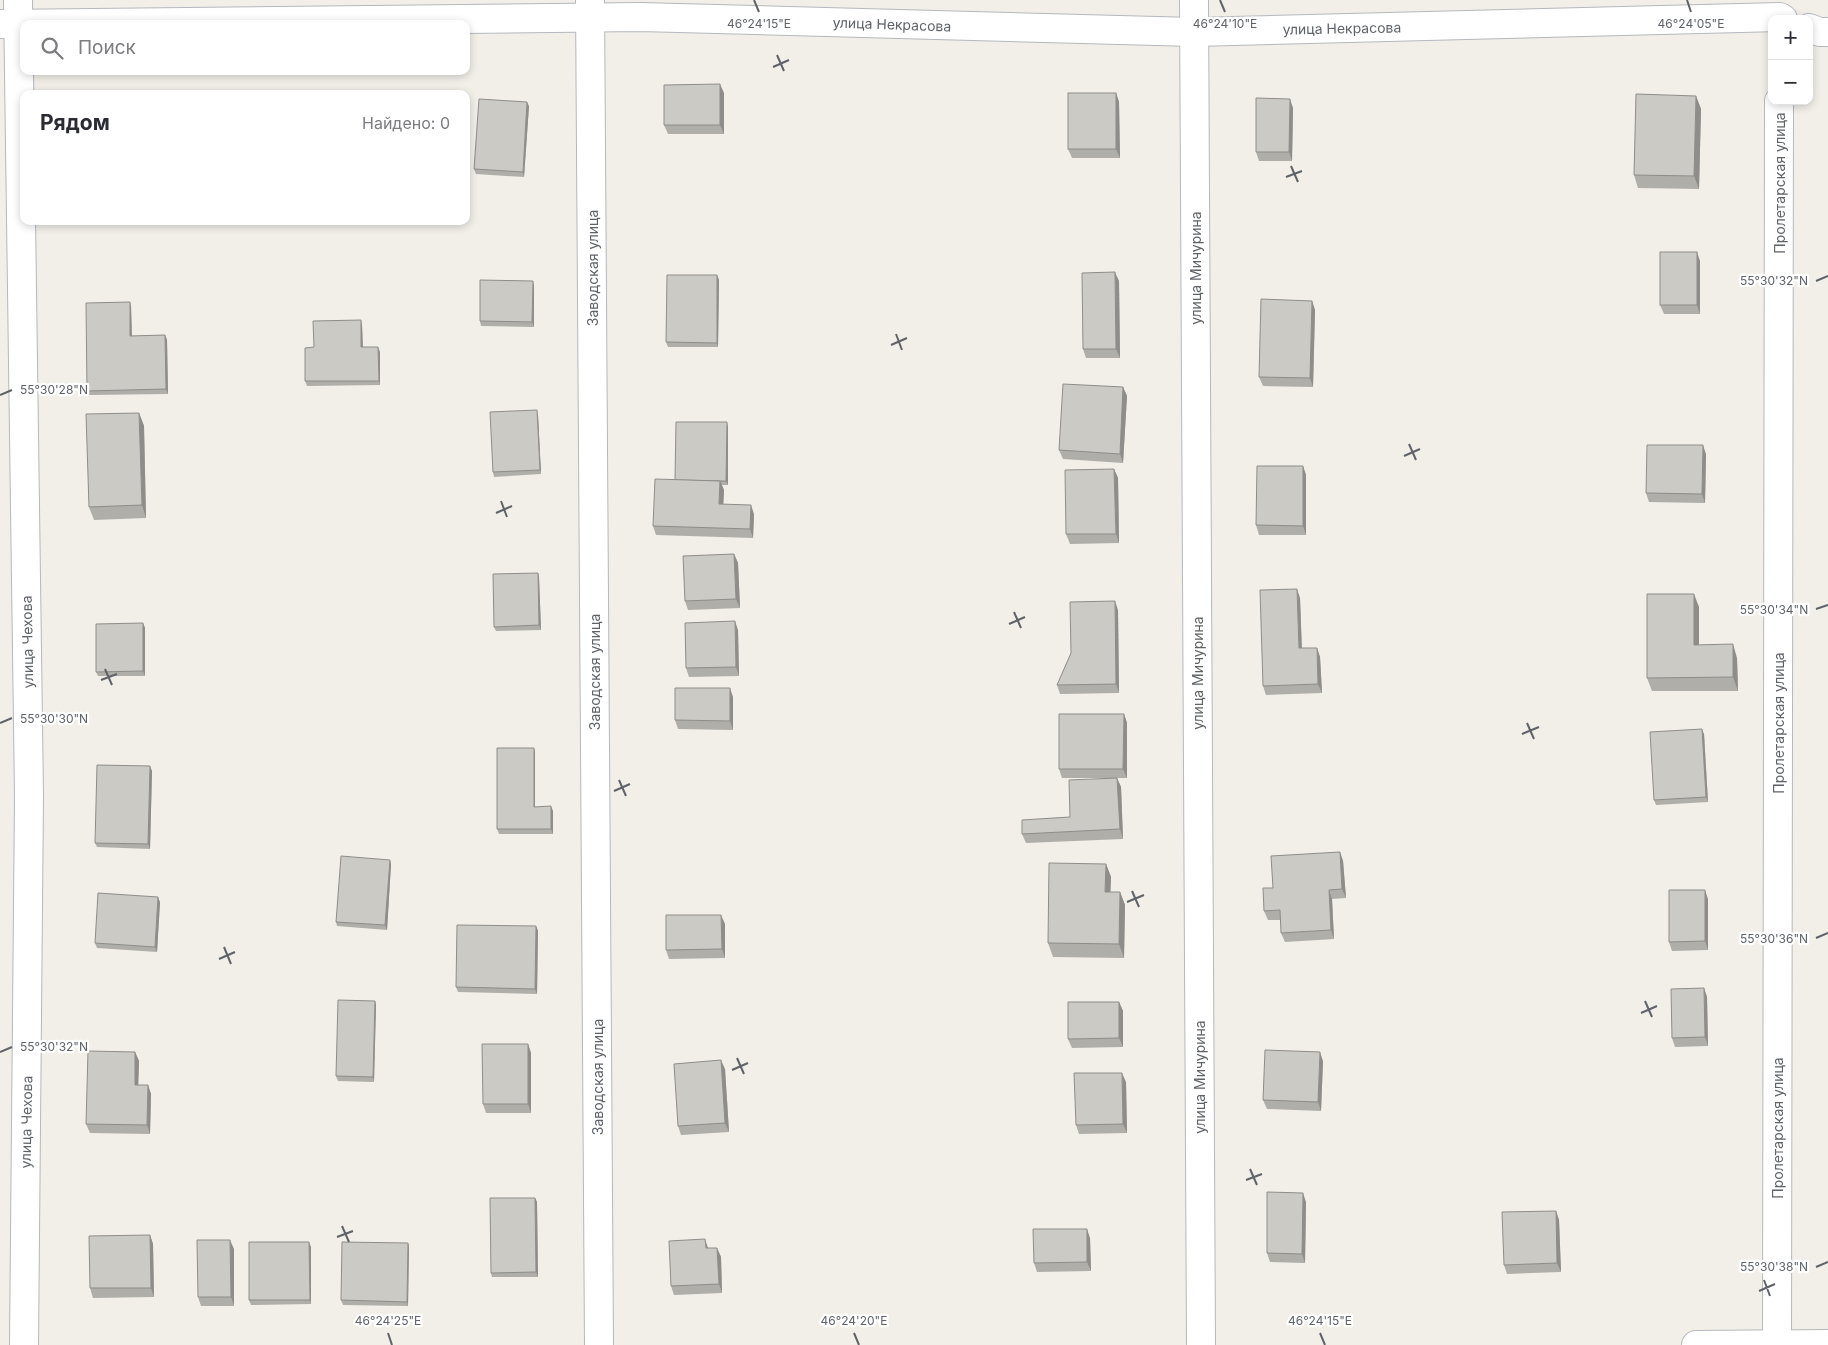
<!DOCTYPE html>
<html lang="ru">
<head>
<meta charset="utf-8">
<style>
	:root { --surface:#fff; --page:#f2f2f3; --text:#2b2b33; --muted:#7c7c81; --line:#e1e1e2 }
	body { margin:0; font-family:Inter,sans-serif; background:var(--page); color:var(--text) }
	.controls { position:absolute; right:15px; top:15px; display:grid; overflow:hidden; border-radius:10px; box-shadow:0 2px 8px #0003 }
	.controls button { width:45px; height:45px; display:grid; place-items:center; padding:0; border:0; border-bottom:1px solid var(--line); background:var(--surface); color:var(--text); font:25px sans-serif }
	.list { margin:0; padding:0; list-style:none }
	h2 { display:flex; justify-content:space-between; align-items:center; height:65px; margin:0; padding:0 20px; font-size:21px }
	h2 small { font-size:16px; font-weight:400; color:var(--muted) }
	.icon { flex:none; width:28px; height:28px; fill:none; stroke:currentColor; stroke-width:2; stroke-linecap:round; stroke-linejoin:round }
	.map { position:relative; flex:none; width:1828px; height:1345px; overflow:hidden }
	.search { position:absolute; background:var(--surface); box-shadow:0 2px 8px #0003; left:20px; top:20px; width:450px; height:55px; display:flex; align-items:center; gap:12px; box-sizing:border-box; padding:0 18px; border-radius:10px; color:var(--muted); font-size:19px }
	.panel { position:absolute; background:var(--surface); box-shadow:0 2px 8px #0003; left:20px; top:90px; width:450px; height:135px; border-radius:10px }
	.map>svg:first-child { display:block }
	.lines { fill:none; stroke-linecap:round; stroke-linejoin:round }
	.minor-casing { stroke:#b5b8bc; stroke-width:30 }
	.tertiary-casing { stroke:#b5b8bc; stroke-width:30 }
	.minor { stroke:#fff; stroke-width:28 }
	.tertiary { stroke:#fff; stroke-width:28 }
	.wall { fill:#afaea9 }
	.shaded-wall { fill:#8f8d8a }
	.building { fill:#cccac5; stroke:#8f8d8a }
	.ticks { fill:none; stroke:#5f6368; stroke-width:2 }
	.labels { text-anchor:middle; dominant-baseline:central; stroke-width:4.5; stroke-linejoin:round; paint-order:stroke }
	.street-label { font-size:14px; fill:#5f6368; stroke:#fff }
	.ticks-label { font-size:12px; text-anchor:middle; fill:#5f6368; stroke:#fff; stroke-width:4.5; stroke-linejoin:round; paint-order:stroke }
</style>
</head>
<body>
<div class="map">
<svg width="1828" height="1345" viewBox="0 0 1828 1345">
	<rect width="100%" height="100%" fill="#f1efe8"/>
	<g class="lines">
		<defs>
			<g id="minor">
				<polyline points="18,0 29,796 24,1345"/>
				<polyline points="1194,0 1201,1345"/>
				<polyline points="0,24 640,17 1194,32 1780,17 1783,19"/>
				<polyline points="1809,28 1820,32 1828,32"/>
				<polyline points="1777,1345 1779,101"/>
			</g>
			<g id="tertiary">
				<polyline points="590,0 599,1345"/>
				<polyline points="1696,1345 1828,1344"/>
			</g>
		</defs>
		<!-- minor casing -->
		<use href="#minor" class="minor-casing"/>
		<!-- tertiary casing -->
		<use href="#tertiary" class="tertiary-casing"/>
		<!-- minor -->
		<use href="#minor" class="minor"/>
		<!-- tertiary -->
		<use href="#tertiary" class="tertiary"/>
	</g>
	<!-- wall -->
	<g class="wall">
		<polygon points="724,93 724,134 668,134 664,125"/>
		<polygon points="1116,93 1119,102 1120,158 1072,158 1068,149"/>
		<polygon points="1696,96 1701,109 1699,189 1638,188 1634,175"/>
		<polygon points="529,106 524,177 476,174 474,169"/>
		<polygon points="1293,108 1292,161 1259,161 1256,152"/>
		<polygon points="1700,261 1700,314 1664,314 1660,305"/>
		<polygon points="717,275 719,280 718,347 668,347 666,342"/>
		<polygon points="1119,281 1120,358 1086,358 1083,349"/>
		<polygon points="534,286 534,327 481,326 480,321"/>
		<polygon points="1312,301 1315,310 1313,387 1263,386 1259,377"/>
		<polygon points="131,306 132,336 165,335 167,340 168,394 89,395 87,391"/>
		<polygon points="362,325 363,347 380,352 380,385 307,386 305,381 314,347"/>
		<polygon points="1123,387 1127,396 1123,463 1063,459 1059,450"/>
		<polygon points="139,413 144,426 146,518 94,520 89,507"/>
		<polygon points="538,415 541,474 494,477 493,472"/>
		<polygon points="728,427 728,485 722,485 724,490 723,504 754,514 753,538 656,535 653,526 675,480"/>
		<polygon points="1706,454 1705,503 1649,502 1646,493"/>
		<polygon points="1303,466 1306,475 1306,535 1259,535 1256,525"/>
		<polygon points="1114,469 1118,478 1119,543 1070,544 1066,534"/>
		<polygon points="734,554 738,563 740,608 688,610 685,601"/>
		<polygon points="538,573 539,577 541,630 496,631 494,627"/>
		<polygon points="1300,598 1302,648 1317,648 1320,657 1322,693 1266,695 1263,686"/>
		<polygon points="1699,607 1699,645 1737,658 1738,691 1652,691 1647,678"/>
		<polygon points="1118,610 1119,693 1060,694 1057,685 1071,653"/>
		<polygon points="143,623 145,628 145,676 98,676 96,672"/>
		<polygon points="738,630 739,676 689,677 686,668"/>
		<polygon points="733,697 733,730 678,729 675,720"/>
		<polygon points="1124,714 1127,723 1127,778 1117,778 1121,787 1123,839 1026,843 1022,834 1070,817 1108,778 1062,778 1059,769"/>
		<polygon points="1704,734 1708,802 1656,805 1654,800"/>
		<polygon points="534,748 535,753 535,807 553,811 553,834 499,834 497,829"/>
		<polygon points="152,771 150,849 97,847 95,843"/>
		<polygon points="1340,852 1343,861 1346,898 1332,899 1334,939 1285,942 1281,933 1281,920 1268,920 1264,911 1273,888"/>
		<polygon points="390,860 391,865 387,930 337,926 336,922"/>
		<polygon points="1106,864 1111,877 1110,892 1120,892 1125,905 1124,958 1053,957 1048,943"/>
		<polygon points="1708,899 1708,950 1672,951 1669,942"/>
		<polygon points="160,902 157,952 97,948 95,943"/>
		<polygon points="725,924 725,958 669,959 666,950"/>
		<polygon points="536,926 538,931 537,994 458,992 456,987"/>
		<polygon points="1704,988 1707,997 1708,1046 1675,1047 1672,1038"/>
		<polygon points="375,1001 376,1005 374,1082 338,1081 336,1076"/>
		<polygon points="1119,1002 1123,1011 1123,1047 1072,1048 1068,1039"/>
		<polygon points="528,1044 531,1053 531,1113 486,1113 483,1104"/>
		<polygon points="135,1052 139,1061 138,1085 148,1085 151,1094 150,1134 90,1133 86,1124"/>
		<polygon points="1323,1061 1321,1111 1267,1109 1263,1100"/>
		<polygon points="725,1069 729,1132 681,1135 678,1126"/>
		<polygon points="1126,1082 1127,1133 1079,1134 1076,1125"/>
		<polygon points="535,1198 537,1202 538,1277 492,1277 491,1273"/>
		<polygon points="1306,1202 1305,1263 1270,1262 1267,1253"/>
		<polygon points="1556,1211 1559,1220 1561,1272 1507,1274 1504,1265"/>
		<polygon points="150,1235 153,1244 154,1297 93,1298 90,1288"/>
		<polygon points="1090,1238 1091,1271 1037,1272 1034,1263"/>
		<polygon points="408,1243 409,1247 408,1306 343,1305 341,1300"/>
		<polygon points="311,1247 311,1304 251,1305 249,1300"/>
		<polygon points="708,1248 717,1248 721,1257 722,1293 674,1295 671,1286"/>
		<polygon points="234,1249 234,1306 201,1306 198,1297"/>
	</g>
	<!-- shaded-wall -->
	<g class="shaded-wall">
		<polygon points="720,84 724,93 724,134 720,125"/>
		<polygon points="1116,93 1119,102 1120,158 1116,149"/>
		<polygon points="1696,96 1701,109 1699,189 1694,176"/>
		<polygon points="1290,99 1293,108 1292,161 1289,152"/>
		<polygon points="527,102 529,106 524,177 523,172"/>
		<polygon points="1697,252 1700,261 1700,314 1697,305"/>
		<polygon points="1115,272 1119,281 1120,358 1116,349"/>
		<polygon points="717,275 719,280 718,347 717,343"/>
		<polygon points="533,281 534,286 534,327 532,322"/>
		<polygon points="1312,301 1315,310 1313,387 1310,378"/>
		<polygon points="130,302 131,306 132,341 130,336"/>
		<polygon points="361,320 362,325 363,352 361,347"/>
		<polygon points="165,335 167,340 168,394 166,389"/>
		<polygon points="378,347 380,352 380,385 379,381"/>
		<polygon points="1123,387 1127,396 1123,463 1120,454"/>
		<polygon points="537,410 538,415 541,474 540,470"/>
		<polygon points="139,413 144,426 146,518 142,505"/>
		<polygon points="727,422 728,427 728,485 726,481"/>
		<polygon points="1703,445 1706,454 1705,503 1702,494"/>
		<polygon points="1303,466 1306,475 1306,535 1303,526"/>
		<polygon points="1114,469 1118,478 1119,543 1116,534"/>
		<polygon points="720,481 724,490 723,513 719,504"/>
		<polygon points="751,505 754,514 753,538 750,529"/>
		<polygon points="734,554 738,563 740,608 736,599"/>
		<polygon points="538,573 539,577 541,630 539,625"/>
		<polygon points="1297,589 1300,598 1302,657 1299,648"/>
		<polygon points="1694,594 1699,607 1699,658 1694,645"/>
		<polygon points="1115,601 1118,610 1119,693 1116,684"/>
		<polygon points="735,621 738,630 739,676 736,667"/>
		<polygon points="143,623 145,628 145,676 143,671"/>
		<polygon points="1733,644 1737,658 1738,691 1733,677"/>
		<polygon points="1317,648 1320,657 1322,693 1318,684"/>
		<polygon points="730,688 733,697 733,730 730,721"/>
		<polygon points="1124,714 1127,723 1127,778 1123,769"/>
		<polygon points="1702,729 1704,734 1708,802 1706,797"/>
		<polygon points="534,748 535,753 535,811 534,807"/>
		<polygon points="150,766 152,771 150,849 148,844"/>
		<polygon points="1117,778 1121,787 1123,839 1120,829"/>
		<polygon points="551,806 553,811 553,834 551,829"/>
		<polygon points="1340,852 1343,861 1346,898 1342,889"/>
		<polygon points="390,860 391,865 387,930 385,925"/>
		<polygon points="1106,864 1111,877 1110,905 1105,892"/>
		<polygon points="1329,890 1332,899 1334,939 1331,930"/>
		<polygon points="1705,890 1708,899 1708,950 1705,941"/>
		<polygon points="1120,892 1125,905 1124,958 1119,944"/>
		<polygon points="158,897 160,902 157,952 155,947"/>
		<polygon points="721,915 725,924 725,958 722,949"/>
		<polygon points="536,926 538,931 537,994 535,989"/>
		<polygon points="1704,988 1707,997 1708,1046 1705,1037"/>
		<polygon points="375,1001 376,1005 374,1082 373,1077"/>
		<polygon points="1119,1002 1123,1011 1123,1047 1119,1038"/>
		<polygon points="528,1044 531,1053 531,1113 528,1104"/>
		<polygon points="135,1052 139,1061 138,1094 135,1085"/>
		<polygon points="1320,1052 1323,1061 1321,1111 1318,1102"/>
		<polygon points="721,1060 725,1069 729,1132 725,1123"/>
		<polygon points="1122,1073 1126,1082 1127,1133 1123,1124"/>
		<polygon points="148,1085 151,1094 150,1134 147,1125"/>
		<polygon points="1303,1193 1306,1202 1305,1263 1302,1254"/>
		<polygon points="535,1198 537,1202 538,1277 536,1272"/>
		<polygon points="1556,1211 1559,1220 1561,1272 1557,1263"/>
		<polygon points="1087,1229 1090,1238 1091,1271 1087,1262"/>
		<polygon points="150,1235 153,1244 154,1297 151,1288"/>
		<polygon points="705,1239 708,1248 706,1248"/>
		<polygon points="230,1240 234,1249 234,1306 231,1297"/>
		<polygon points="309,1242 311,1247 311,1304 310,1300"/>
		<polygon points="408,1243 409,1247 408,1306 407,1302"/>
		<polygon points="717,1248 721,1257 722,1293 719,1284"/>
	</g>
	<!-- building -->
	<g class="building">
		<polygon points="720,84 720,125 664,125 664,85"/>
		<rect x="1068" y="93" width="48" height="56"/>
		<polygon points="1636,94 1696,96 1694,176 1634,175"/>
		<polygon points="1256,98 1290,99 1289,152 1256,152"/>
		<polygon points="479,99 527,102 523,172 474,169"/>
		<rect x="1660" y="252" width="37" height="53"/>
		<polygon points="1115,272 1116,349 1083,349 1082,273"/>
		<polygon points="667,275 717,275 717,343 666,342"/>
		<polygon points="480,280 533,281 532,322 480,321"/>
		<polygon points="1261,299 1312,301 1310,378 1259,377"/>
		<polygon points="130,302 130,336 165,335 166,389 87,391 86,303"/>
		<polygon points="361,320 361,347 378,347 379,381 305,381 305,348 314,347 313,321"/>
		<polygon points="1063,384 1123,387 1120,454 1059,450"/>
		<polygon points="537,410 540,470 493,472 490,412"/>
		<polygon points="139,413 142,505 89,507 86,414"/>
		<polygon points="676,422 727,422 726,481 675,480"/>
		<polygon points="1647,445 1703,445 1702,494 1646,493"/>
		<polygon points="1257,466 1303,466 1303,526 1256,525"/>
		<polygon points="1114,469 1116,534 1066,534 1065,470"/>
		<polygon points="655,479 720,481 719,504 751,505 750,529 653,526"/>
		<polygon points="734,554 736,599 685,601 683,556"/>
		<polygon points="538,573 539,625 494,627 493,574"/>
		<polygon points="1297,589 1299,648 1317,648 1318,684 1263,686 1260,590"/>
		<polygon points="1647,594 1694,594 1694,645 1733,644 1733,677 1647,678"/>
		<polygon points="1115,601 1116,684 1057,685 1071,653 1070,602"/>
		<polygon points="735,621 736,667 686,668 685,623"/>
		<polygon points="143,623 143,671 96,672 96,624"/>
		<polygon points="675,688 730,688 730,721 675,720"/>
		<polygon points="1059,714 1124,714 1123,769 1059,769"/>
		<polygon points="1702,729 1706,797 1654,800 1650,732"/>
		<polygon points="497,748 534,748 534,807 551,806 551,829 497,829"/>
		<polygon points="97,765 150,766 148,844 95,843"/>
		<polygon points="1117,778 1120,829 1022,834 1022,820 1070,817 1069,780"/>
		<polygon points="1340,852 1342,889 1329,890 1331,930 1281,933 1280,910 1264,911 1263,888 1273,888 1271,856"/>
		<polygon points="341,856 390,860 385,925 336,922"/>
		<polygon points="1049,863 1106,864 1105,892 1120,892 1119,944 1048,943"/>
		<polygon points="1669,890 1705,890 1705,941 1669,942"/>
		<polygon points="98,893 158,897 155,947 95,943"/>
		<polygon points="666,915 721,915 722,949 666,950"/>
		<polygon points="457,925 536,926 535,989 456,987"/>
		<polygon points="1704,988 1705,1037 1672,1038 1671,989"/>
		<polygon points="338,1000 375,1001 373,1077 336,1076"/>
		<polygon points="1068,1002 1119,1002 1119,1038 1068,1039"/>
		<polygon points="482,1044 528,1044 528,1104 483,1104"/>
		<polygon points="1265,1050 1320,1052 1318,1102 1263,1100"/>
		<polygon points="88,1051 135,1052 135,1085 148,1085 147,1125 86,1124"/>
		<polygon points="721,1060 725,1123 678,1126 674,1064"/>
		<polygon points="1074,1073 1122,1073 1123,1124 1076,1125"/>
		<polygon points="1267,1192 1303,1193 1302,1254 1267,1253"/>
		<polygon points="490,1198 535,1198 536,1272 491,1273"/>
		<polygon points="1556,1211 1557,1263 1504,1265 1502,1212"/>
		<polygon points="1033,1229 1087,1229 1087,1262 1034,1263"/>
		<polygon points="150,1235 151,1288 90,1288 89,1236"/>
		<polygon points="705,1239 706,1248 717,1248 719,1284 671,1286 669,1241"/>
		<polygon points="197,1240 230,1240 231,1297 198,1297"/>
		<polygon points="249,1242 309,1242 310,1300 249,1300"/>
		<polygon points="342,1242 408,1243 407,1302 341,1300"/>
	</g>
	<!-- ticks -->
	<path class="ticks" d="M754,0L759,12M1220,0L1225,12M1687,0L1691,12M777,55L784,71M773,67L789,60M1291,166L1298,182M1286,177L1302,171M1816,281L1828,276M896,334L902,350M891,345L907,338M0,395L12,390M1409,444L1416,460M1404,456L1420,449M501,501L507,517M496,513L512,506M1816,609L1828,605M1014,612L1021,628M1009,624L1025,617M105,669L112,685M101,680L117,674M0,723L12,718M1527,723L1534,739M1522,734L1539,727M619,780L626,796M614,791L630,784M1132,891L1139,907M1127,902L1144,895M1816,938L1828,933M224,947L231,964M219,959L235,952M1645,1001L1652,1017M1641,1013L1657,1006M0,1052L12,1047M737,1058L744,1074M732,1070L748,1063M1250,1169L1257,1185M1246,1180L1262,1174M342,1226L349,1242M337,1237L353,1231M1816,1267L1828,1262M1764,1280L1770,1296M1759,1291L1775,1284M388,1333L392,1345M854,1333L859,1345M1320,1333L1325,1345"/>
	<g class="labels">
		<!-- street labels -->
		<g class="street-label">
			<text transform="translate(892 24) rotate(2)">улица Некрасова</text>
			<text transform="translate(1342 28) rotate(-1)">улица Некрасова</text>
			<text transform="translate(1779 183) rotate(-90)">Пролетарская улица</text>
			<text transform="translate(592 268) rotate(-90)">Заводская улица</text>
			<text transform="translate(1195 268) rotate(-90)">улица Мичурина</text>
			<text transform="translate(27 642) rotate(-91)">улица Чехова</text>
			<text transform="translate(594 672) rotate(-90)">Заводская улица</text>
			<text transform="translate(1197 673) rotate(-90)">улица Мичурина</text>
			<text transform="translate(1778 723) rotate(-90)">Пролетарская улица</text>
			<text transform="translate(597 1077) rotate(-90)">Заводская улица</text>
			<text transform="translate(1199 1077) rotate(-90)">улица Мичурина</text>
			<text transform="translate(26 1122) rotate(-89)">улица Чехова</text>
			<text transform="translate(1777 1128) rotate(-90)">Пролетарская улица</text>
		</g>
	</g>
	<g class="ticks-label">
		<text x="759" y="28">46°24'15"E</text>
		<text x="1225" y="28">46°24'10"E</text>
		<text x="1691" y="28">46°24'05"E</text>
		<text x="1774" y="285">55°30'32"N</text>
		<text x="54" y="394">55°30'28"N</text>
		<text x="1774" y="614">55°30'34"N</text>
		<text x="54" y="723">55°30'30"N</text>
		<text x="1774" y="943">55°30'36"N</text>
		<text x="54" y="1051">55°30'32"N</text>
		<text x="1774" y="1271">55°30'38"N</text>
		<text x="388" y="1325">46°24'25"E</text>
		<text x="854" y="1325">46°24'20"E</text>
		<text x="1320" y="1325">46°24'15"E</text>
	</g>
</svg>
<div class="controls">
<button>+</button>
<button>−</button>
</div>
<div class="search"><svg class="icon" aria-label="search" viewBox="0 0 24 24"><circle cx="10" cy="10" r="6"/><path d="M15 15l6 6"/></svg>Поиск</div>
<section class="panel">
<h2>Рядом<small>Найдено: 0</small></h2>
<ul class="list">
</ul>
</section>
</div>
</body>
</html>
